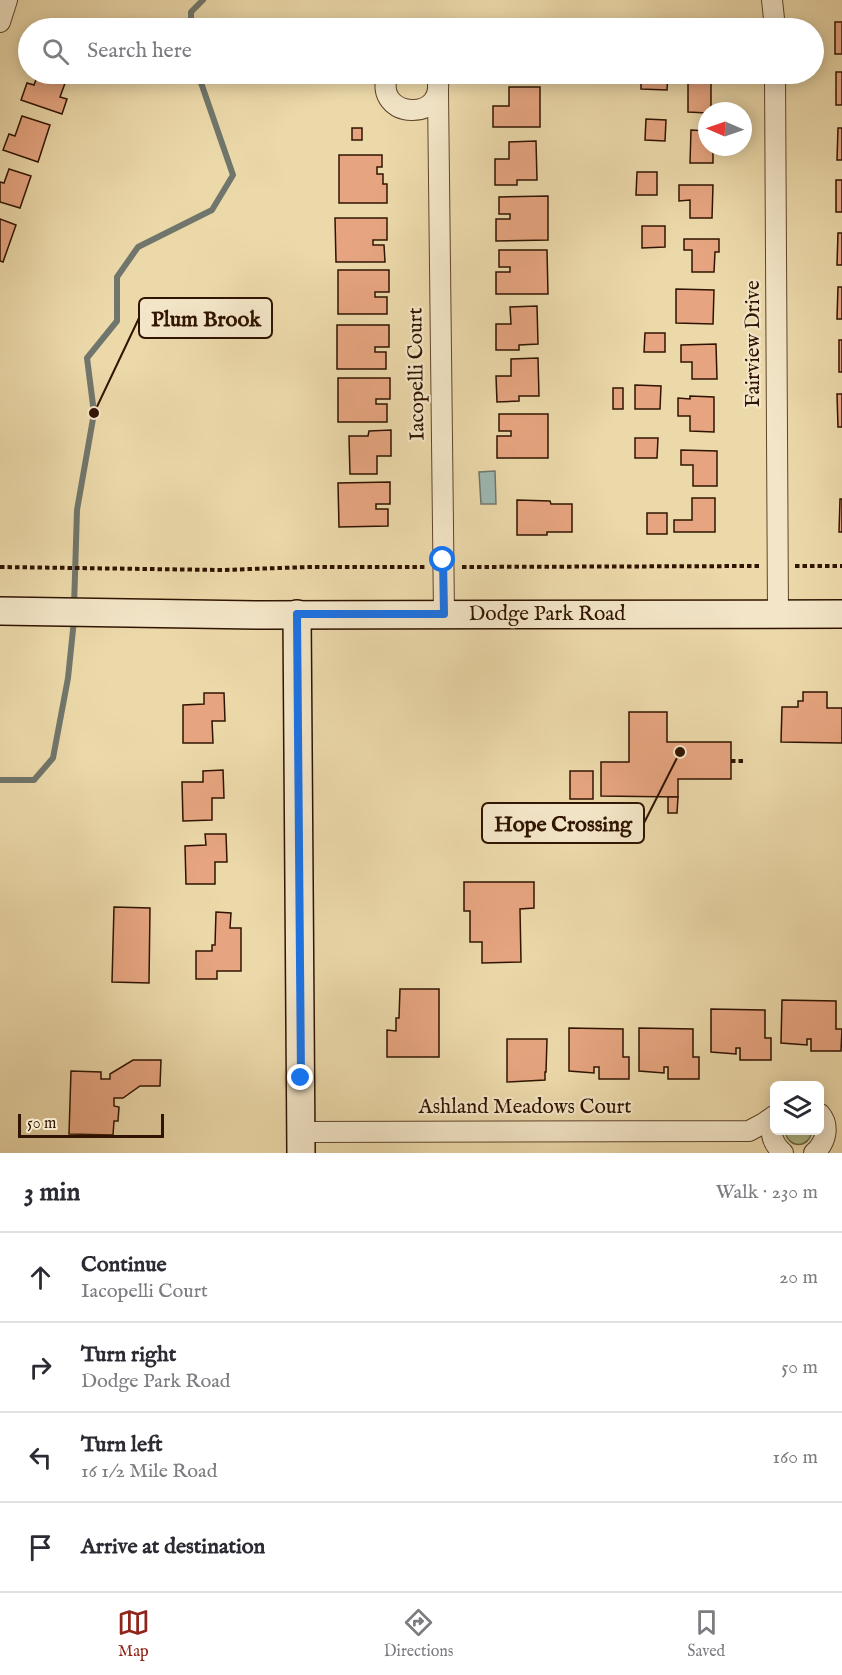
<!DOCTYPE html>
<html lang="en">
<head>
<meta charset="utf-8">
<style>
	:root { --surface:#fff; --page:#f2f2f3; --text:#2b2b33; --muted:#7c7c81; --line:#e1e1e2; --accent:#8f2418 }
	body { margin:0; font-family:"IM FELL English",serif; background:var(--page); color:var(--text) }
	.controls { position:absolute; right:18px; bottom:18px; display:grid; overflow:hidden; border-radius:9px; box-shadow:0 3px 15px #0003 }
	.controls button { width:54px; height:54px; display:grid; place-items:center; padding:0; border:0; border-bottom:2px solid var(--line); background:var(--surface); color:var(--text); font:30px sans-serif }
	.compass { position:absolute; left:698px; top:102px; width:54px; height:54px; border-radius:50%; background:var(--surface); box-shadow:0 3px 15px #0003; rotate:272deg }
	.scale { position:absolute; left:18px; bottom:15px; width:146px; box-sizing:border-box; padding-left:6px; border:3px solid #301401; border-top:0; font-size:16px; line-height:21px; white-space:nowrap; color:#301401; -webkit-text-stroke:4px #f3e6c8; paint-order:stroke }
	.stop { position:absolute; width:18px; height:18px; margin:-14px; border:4px solid #1a73e8; border-radius:50%; background:#fff }
	.stop.end { background:#1a73e8; border-color:#fff; box-shadow:0 2px 6px #0008 }
	.list { margin:0; padding:0; list-style:none }
	h2 { display:flex; justify-content:space-between; align-items:center; height:78px; margin:0; padding:0 24px; font-size:26px }
	h2 small { font-size:20px; font-weight:400; color:var(--muted) }
	.list li { display:grid; grid-template-columns:39px 1fr auto; gap:18px; align-items:center; box-sizing:border-box; height:90px; padding:0 24px; border-top:2px solid var(--line) }
	.list b { display:block; font-size:22px; white-space:nowrap }
	.list p { margin:0; font-size:20px; white-space:nowrap; color:var(--muted) }
	.list em { font-size:20px; font-style:normal; color:var(--muted) }
	.icon { flex:none; width:33px; height:33px; fill:none; stroke:currentColor; stroke-width:2; stroke-linecap:round; stroke-linejoin:round }
	.map { position:relative; flex:none; width:842px; height:1153px; overflow:hidden }
	.search { position:absolute; background:var(--surface); box-shadow:0 3px 15px #0003; left:18px; right:18px; top:18px; height:66px; display:flex; align-items:center; gap:15px; box-sizing:border-box; padding:0 21px; border-radius:33px; color:var(--muted); font-size:22px }
	.sheet { height:438px; background:var(--surface) }
	nav { display:flex; justify-content:space-around; align-items:center; box-sizing:border-box; height:84px; border-top:2px solid var(--line); background:var(--surface); font-size:16px; color:var(--muted) }
	nav a { display:grid; justify-items:center; gap:3px }
	nav .on { color:var(--accent) }
	.map>svg:first-child { display:block }
	.green { fill:#b8bf88; stroke:#746a44; stroke-width:1.5 }
	.water { fill:#9cb8b3; stroke:#71766c; stroke-width:1.5 }
	.lines { fill:none; stroke-linecap:round; stroke-linejoin:round }
	.stream { stroke:#71766c; stroke-width:6 }
	.building { fill:#e6a580; stroke:#301401; stroke-width:1.5 }
	.street-casing { stroke:#5f452b; stroke-width:22 }
	.secondary-casing { stroke:#301401; stroke-width:30 }
	.path { stroke:#301401; stroke-width:4; stroke-dasharray:4.5 3; stroke-linecap:butt }
	.street { stroke:#f3e6c8; stroke-width:20 }
	.secondary { stroke:#f3e6c8; stroke-width:27 }
	.route { stroke:#1a73e8; stroke-width:8 }
	.labels { text-anchor:middle; dominant-baseline:central; stroke-width:4.5; stroke-linejoin:round; paint-order:stroke }
	.street-label { font-size:21px; fill:#301401; stroke:#f3e6c8 }
	.leader { fill:none; stroke:#301401; stroke-width:2 }
	.callout-dot { fill:#301401; stroke:#f3e6c8; stroke-width:2 }
	.callout { fill:#f3e6c8; stroke:#301401; stroke-width:2 }
	.callout-label { font-size:22px; text-anchor:middle; font-weight:bold; fill:#301401 }
</style>
</head>
<body>
<div class="map">
<svg width="842" height="1153" viewBox="0 0 842 1153">
	<rect width="100%" height="100%" fill="#ecd9aa"/>
	<filter id="stains"><feTurbulence type="fractalNoise" baseFrequency=".00333" numOctaves="4"/><feColorMatrix values="0 0 0 0 .2 0 0 0 0 .09 0 0 0 0 .02 0 0 0 .5 -.17"/></filter>
	<radialGradient id="worn" r=".72"><stop offset=".6" stop-color="#630" stop-opacity="0"/><stop offset="1" stop-color="#630" stop-opacity=".3"/></radialGradient>
	<!-- green -->
	<path class="green" d="M785,1131H812C809,1149 788,1149 785,1131Z"/>
	<!-- water -->
	<polygon class="water" points="495,471 496,504 481,504 479,472"/>
	<g class="lines">
		<!-- stream -->
		<g class="stream">
			<polyline points="191,28 191,12 203,0"/>
			<polyline points="74,607 77,510 94,413 87,358 117,321 117,277 138,247 212,210 233,175 198,74"/>
			<polyline points="0,780 34,780 53,758 68,678 74,620"/>
		</g>
	</g>
	<!-- building -->
	<g class="building">
		<polygon points="67,20 89,27 89,28 64,28"/>
		<polygon points="629,22 630,28 600,28"/>
		<rect x="835" y="22" width="7" height="32"/>
		<polygon points="712,24 712,28 679,28 679,25"/>
		<rect x="836" y="72" width="6" height="33"/>
		<polygon points="38,74 64,74 68,75 60,97 67,99 62,114 21,100 27,83 34,85"/>
		<rect x="494" y="74" width="50" height="1"/>
		<polygon points="641,74 668,74 667,90 641,89"/>
		<polygon points="688,79 711,80 711,111 707,111 707,113 688,112"/>
		<polygon points="509,87 540,87 540,127 493,127 493,106 509,106"/>
		<polygon points="22,116 50,125 38,162 3,150 9,134 15,136"/>
		<polygon points="646,119 666,120 665,141 645,140"/>
		<rect x="352" y="128" width="10" height="12"/>
		<polygon points="838,128 842,128 842,160 837,160"/>
		<polygon points="691,130 707,131 707,147 713,147 713,163 690,163"/>
		<polygon points="536,141 537,180 517,180 517,185 495,185 495,159 509,159 509,142"/>
		<polygon points="339,155 382,155 382,167 377,167 377,174 383,174 383,184 387,184 387,203 339,203"/>
		<polygon points="9,169 31,176 20,208 0,202 0,182 4,183"/>
		<polygon points="637,172 657,172 657,195 636,195"/>
		<rect x="836" y="180" width="6" height="32"/>
		<polygon points="679,185 713,185 712,218 690,218 690,200 679,201"/>
		<polygon points="548,196 548,240 496,241 496,219 510,219 510,214 499,214 499,197"/>
		<polygon points="335,218 387,218 387,240 373,240 373,245 384,245 385,262 336,262"/>
		<polygon points="0,219 16,225 3,262 0,261"/>
		<polygon points="642,226 665,226 665,247 642,248"/>
		<polygon points="838,233 842,233 842,265 837,265"/>
		<polygon points="684,239 719,239 719,252 715,252 714,272 692,272 692,250 684,250"/>
		<polygon points="499,250 547,250 548,294 496,294 496,272 510,272 510,267 499,267"/>
		<polygon points="338,270 389,270 389,292 375,292 375,297 387,297 387,314 338,314"/>
		<polygon points="838,287 842,287 842,319 837,319"/>
		<polygon points="676,289 714,290 713,324 676,323"/>
		<polygon points="537,306 538,344 519,345 519,350 496,350 496,324 511,324 510,307"/>
		<polygon points="337,325 389,325 389,347 375,347 375,352 386,352 386,369 337,369"/>
		<polygon points="645,333 665,333 665,352 644,352"/>
		<rect x="839" y="340" width="3" height="32"/>
		<polygon points="716,344 717,379 692,379 692,362 681,362 681,345"/>
		<polygon points="538,358 539,396 519,396 519,401 497,402 496,376 511,376 511,359"/>
		<polygon points="338,378 390,378 390,399 376,399 376,404 387,404 387,422 338,422"/>
		<polygon points="635,385 661,386 660,409 635,409"/>
		<rect x="613" y="388" width="10" height="21"/>
		<polygon points="837,394 842,394 842,427 838,427"/>
		<polygon points="690,396 714,397 714,432 690,431 690,416 678,416 678,398 690,399"/>
		<polygon points="499,414 548,414 548,458 497,458 497,436 511,436 511,431 499,431"/>
		<polygon points="391,430 391,456 377,456 377,474 350,474 349,436 368,436 369,431"/>
		<polygon points="635,438 658,438 657,458 635,458"/>
		<polygon points="681,450 717,451 717,486 693,486 693,465 681,465"/>
		<polygon points="390,482 390,504 376,504 376,509 388,509 388,526 339,527 338,483"/>
		<polygon points="692,498 715,498 715,532 674,532 674,520 692,520"/>
		<polygon points="840,499 842,499 842,532 839,532"/>
		<polygon points="517,500 550,501 551,504 572,504 572,532 547,532 547,535 517,535"/>
		<rect x="647" y="513" width="20" height="21"/>
		<polygon points="803,692 827,692 827,708 842,708 842,743 781,742 782,707 798,707 798,701 803,701"/>
		<polygon points="204,693 224,693 225,721 212,721 213,743 183,743 183,705 204,704"/>
		<polygon points="629,712 667,712 667,742 731,742 731,779 678,779 678,797 601,796 601,762 629,762"/>
		<polygon points="223,770 224,798 212,798 212,820 183,821 182,782 203,782 203,771"/>
		<rect x="570" y="771" width="23" height="28"/>
		<polygon points="668,797 678,797 677,813 668,813"/>
		<polygon points="205,834 226,834 227,862 215,862 215,884 186,884 185,846 206,845"/>
		<polygon points="464,882 534,882 534,908 520,909 521,962 482,963 482,942 470,942 470,911 464,911"/>
		<polygon points="114,907 150,908 149,983 112,982"/>
		<polygon points="216,912 231,913 230,928 241,928 241,971 217,971 217,979 196,979 196,951 212,951 212,945 215,945"/>
		<polygon points="400,989 439,989 439,1057 387,1057 387,1030 396,1031 396,1018 399,1018"/>
		<polygon points="782,1000 836,1001 836,1029 842,1029 841,1051 811,1051 811,1039 807,1039 807,1045 781,1043"/>
		<polygon points="711,1009 765,1010 765,1038 771,1038 771,1060 740,1060 740,1048 736,1048 736,1054 711,1052"/>
		<polygon points="569,1028 623,1029 623,1057 629,1057 629,1079 599,1079 599,1067 594,1067 594,1073 569,1071"/>
		<polygon points="639,1028 693,1029 693,1057 699,1057 699,1079 668,1079 668,1067 664,1067 664,1073 639,1071"/>
		<polygon points="507,1039 547,1039 546,1072 545,1072 545,1080 507,1082"/>
		<polygon points="133,1060 161,1060 160,1086 140,1086 123,1098 114,1098 114,1106 119,1107 118,1121 114,1121 113,1135 69,1134 71,1071 101,1072 101,1079 110,1079 110,1074"/>
	</g>
	<g class="lines">
		<defs>
			<g id="street">
				<polyline points="772,0 775,28"/>
				<polyline points="0,22 7,0"/>
				<path d="M388,74C371,120 452,124 436,74"/>
				<polyline points="775,74 778,614"/>
				<polyline points="438,92 444,614"/>
				<path d="M774,1118C769,1132 772,1143 783,1153"/>
				<polyline points="301,1132 749,1131 764,1123 774,1116"/>
				<path d="M814,1153C826,1143 830,1126 820,1114"/>
			</g>
			<g id="secondary">
				<polyline points="0,611 261,615 842,614"/>
				<polyline points="297,614 301,1153"/>
			</g>
		</defs>
		<!-- street casing -->
		<use href="#street" class="street-casing"/>
		<!-- secondary casing -->
		<use href="#secondary" class="secondary-casing"/>
		<!-- path -->
		<g class="path">
			<polyline points="795,566 842,566"/>
			<polyline points="0,567 222,570 309,567 427,567"/>
			<polyline points="462,567 760,566"/>
			<polyline points="731,761 743,761"/>
		</g>
		<!-- street -->
		<use href="#street" class="street"/>
		<!-- secondary -->
		<use href="#secondary" class="secondary"/>
	</g>
	<g class="lines">
		<!-- route -->
		<polyline class="route" points="301,1078 297,614 444,614 443,560"/>
	</g>
	<g class="labels">
		<!-- street labels -->
		<g class="street-label">
			<text transform="translate(753 344) rotate(-90)">Fairview Drive</text>
			<text transform="translate(417 374) rotate(-91)">Iacopelli Court</text>
			<text x="547" y="614">Dodge Park Road</text>
			<text x="525" y="1107">Ashland Meadows Court</text>
		</g>
	</g>
	<!-- callouts -->
	<path class="leader" d="M94 413L139 318M680 752L644 823"/>
	<g class="callout-dot">
		<circle cx="94" cy="413" r="6"/>
		<circle cx="680" cy="752" r="6"/>
	</g>
	<g class="callout">
		<rect x="139" y="298" width="133" height="40" rx="6"/>
		<rect x="482" y="803" width="162" height="40" rx="6"/>
	</g>
	<g class="callout-label">
		<text x="206" y="326">Plum Brook</text>
		<text x="563" y="831">Hope Crossing</text>
	</g>
	<rect width="100%" height="100%" filter="url(#stains)"/>
	<rect width="100%" height="100%" fill="url(#worn)"/>
</svg>
<div class="controls">
<button><svg class="icon" aria-label="layers" viewBox="0 0 24 24"><path d="M12 4l9 5-9 5-9-5zM3 14l9 5 9-5"/></svg></button>
</div>
<svg class="compass" viewBox="-18 -18 36 36"><path d="M0-13l5 13h-10z" fill="#e53935"/><path d="M0 13l5-13h-10z" fill="#7c7c81"/></svg>
<div class="scale">50 m</div>
<div class="stop" style="left:443px;top:560px"></div>
<div class="stop end" style="left:301px;top:1078px"></div>
<div class="search"><svg class="icon" aria-label="search" viewBox="0 0 24 24"><circle cx="10" cy="10" r="6"/><path d="M15 15l6 6"/></svg>Search here</div>
</div>
<section class="sheet">
<h2>3 min<small>Walk · 230 m</small></h2>
<ul class="list">
<li><svg class="icon" aria-label="ahead" viewBox="0 0 24 24"><path d="M12 20V5M6 11l6-6 6 6"/></svg><div><b>Continue</b><p>Iacopelli Court</p></div><em>20 m</em></li>
<li><svg class="icon" aria-label="right" viewBox="0 0 24 24"><path d="M7 20v-9h11M14 6l5 5-5 5"/></svg><div><b>Turn right</b><p>Dodge Park Road</p></div><em>50 m</em></li>
<li><svg class="icon" aria-label="left" viewBox="0 0 24 24"><path d="M17 20v-9H6M10 6l-5 5 5 5"/></svg><div><b>Turn left</b><p>16 1/2 Mile Road</p></div><em>160 m</em></li>
<li><svg class="icon" aria-label="arrive" viewBox="0 0 24 24"><path d="M6 21V4h12l-3 4 3 4H6"/></svg><div><b>Arrive at destination</b></div></li>
</ul>
</section>
<nav>
<a class="on"><svg class="icon" aria-label="map" viewBox="0 0 24 24"><path d="M3 6l6-2 6 2 6-2v14l-6 2-6-2-6 2zM9 4v14M15 6v14"/></svg>Map</a>
<a><svg class="icon" aria-label="directions" viewBox="0 0 24 24"><path d="M12 3l9 9-9 9-9-9zM9 14v-3h6M13 9l2 2-2 2"/></svg>Directions</a>
<a><svg class="icon" aria-label="saved" viewBox="0 0 24 24"><path d="M7 4h10v16l-5-4-5 4z"/></svg>Saved</a>
</nav>
</body>
</html>
